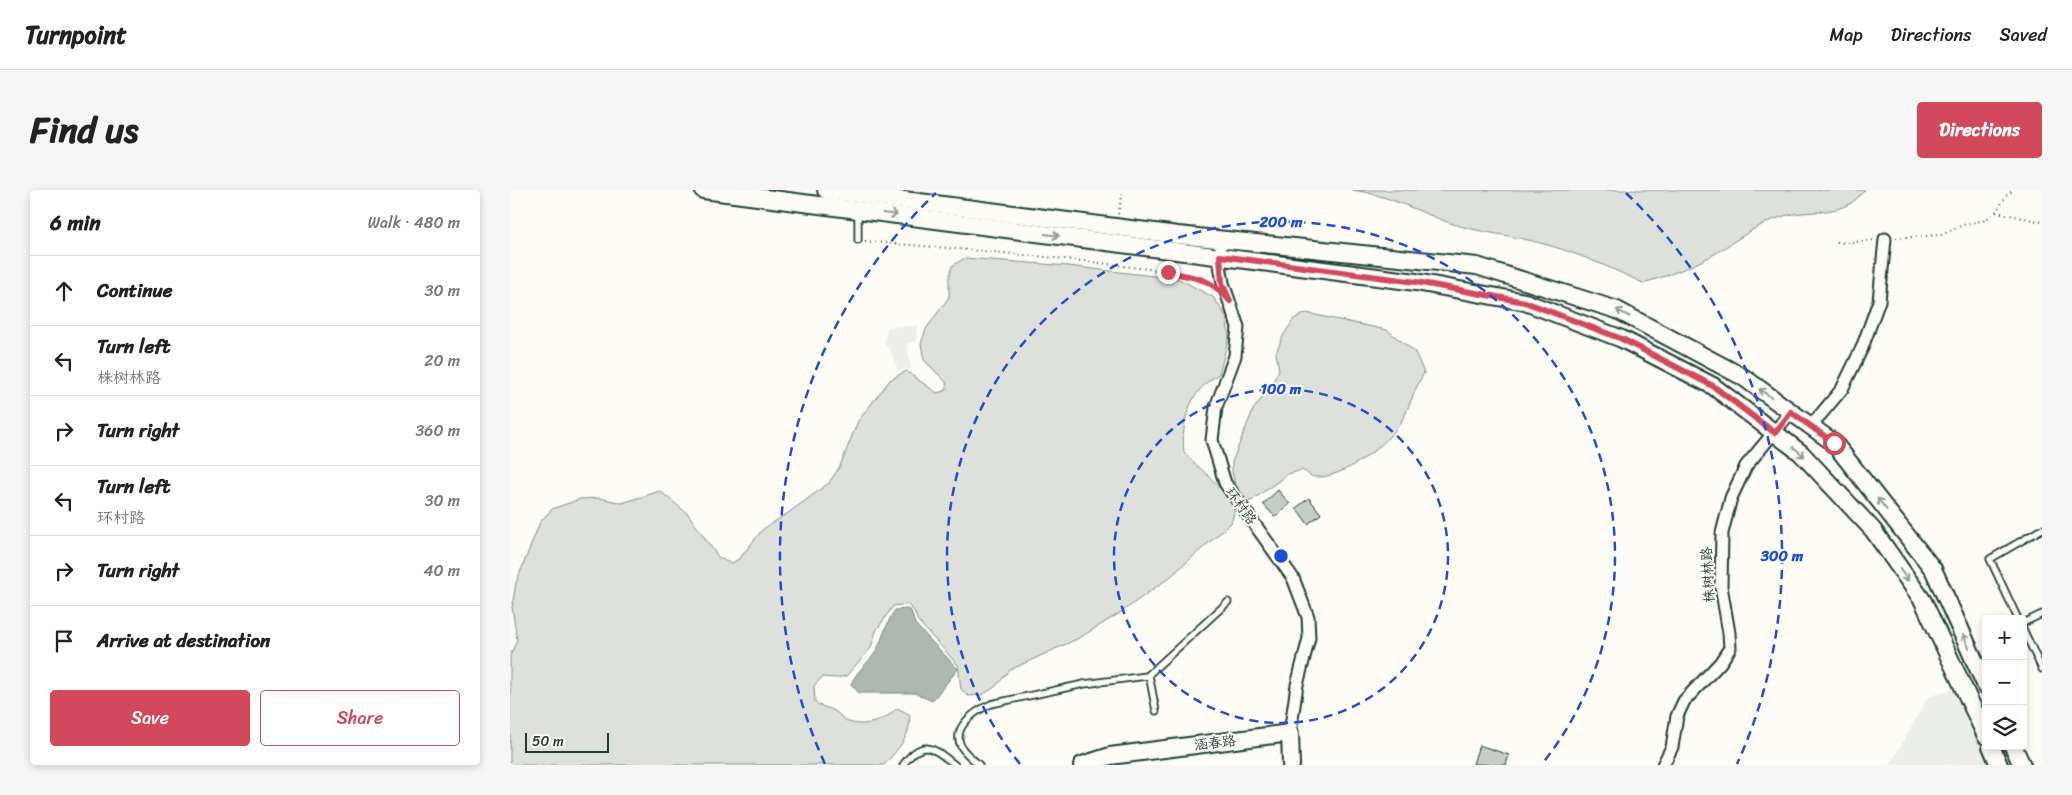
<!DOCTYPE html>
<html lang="en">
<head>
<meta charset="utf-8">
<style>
	:root { --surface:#fff; --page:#f6f6f6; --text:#222; --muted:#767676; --line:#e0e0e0; --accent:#d1495b }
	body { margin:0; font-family:Sriracha,"LXGW WenKai TC",sans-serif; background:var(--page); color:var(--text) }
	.controls { position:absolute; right:15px; bottom:15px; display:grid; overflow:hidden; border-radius:5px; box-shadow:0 2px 8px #0003 }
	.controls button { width:45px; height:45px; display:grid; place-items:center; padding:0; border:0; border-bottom:1px solid var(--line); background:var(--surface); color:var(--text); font:25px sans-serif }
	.scale { position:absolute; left:15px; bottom:12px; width:84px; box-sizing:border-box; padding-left:5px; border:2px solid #1f3d34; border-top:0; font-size:14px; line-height:18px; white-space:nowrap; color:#1f3d34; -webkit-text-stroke:4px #fdfcf7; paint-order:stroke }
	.stop { position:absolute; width:15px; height:15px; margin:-11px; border:4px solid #d1495b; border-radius:50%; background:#fff }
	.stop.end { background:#d1495b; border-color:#fff; box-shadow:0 1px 5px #0008 }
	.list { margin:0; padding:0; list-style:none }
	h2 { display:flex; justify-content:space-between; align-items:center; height:65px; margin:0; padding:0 20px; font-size:21px }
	h2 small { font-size:16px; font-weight:400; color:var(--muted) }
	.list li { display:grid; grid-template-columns:32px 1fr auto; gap:15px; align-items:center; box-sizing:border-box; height:70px; padding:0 20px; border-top:1px solid var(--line) }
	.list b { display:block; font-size:19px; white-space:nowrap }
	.list p { margin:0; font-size:16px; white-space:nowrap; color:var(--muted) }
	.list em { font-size:16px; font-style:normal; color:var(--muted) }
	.actions { display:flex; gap:10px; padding:15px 20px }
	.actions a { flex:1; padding:11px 0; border:1px solid var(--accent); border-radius:5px; text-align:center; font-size:18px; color:var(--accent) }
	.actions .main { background:var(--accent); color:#fff }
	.icon { flex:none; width:28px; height:28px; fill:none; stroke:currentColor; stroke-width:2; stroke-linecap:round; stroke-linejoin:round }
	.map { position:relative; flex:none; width:1532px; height:575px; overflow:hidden; border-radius:5px }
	header { display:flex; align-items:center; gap:30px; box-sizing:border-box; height:70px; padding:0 25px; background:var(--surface); border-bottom:1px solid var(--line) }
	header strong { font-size:24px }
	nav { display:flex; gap:28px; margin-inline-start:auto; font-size:18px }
	.intro { display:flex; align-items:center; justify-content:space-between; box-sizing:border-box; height:120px; padding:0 30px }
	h1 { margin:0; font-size:35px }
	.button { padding:12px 22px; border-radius:5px; background:var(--accent); color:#fff; font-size:18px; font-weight:700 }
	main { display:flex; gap:30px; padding:0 30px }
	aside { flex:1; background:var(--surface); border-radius:5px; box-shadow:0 2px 8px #0003 }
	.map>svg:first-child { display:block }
	.built { fill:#eceee9 }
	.green { fill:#dde0db; stroke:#7e8e88 }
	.water { fill:#aeb8b1; stroke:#75877f }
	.building { fill:#c6cdc7; stroke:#1f3d34 }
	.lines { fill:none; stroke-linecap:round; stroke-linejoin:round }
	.lane-casing { stroke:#1f3d34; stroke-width:9 }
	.street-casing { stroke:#1f3d34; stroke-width:15 }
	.secondary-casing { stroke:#1f3d34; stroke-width:20 }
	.path { stroke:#1f3d34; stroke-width:2; stroke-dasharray:1 4; stroke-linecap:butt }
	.lane { stroke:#fdfcf7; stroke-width:5.5 }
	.street { stroke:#fdfcf7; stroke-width:11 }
	.secondary { stroke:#fdfcf7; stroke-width:16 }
	.oneway { stroke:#8e9c96 }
	.route { stroke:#d1495b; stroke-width:6 }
	.ring { fill:none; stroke:#1d4ed8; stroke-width:2.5; stroke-dasharray:9 6 }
	.labels { text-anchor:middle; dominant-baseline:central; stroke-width:4; stroke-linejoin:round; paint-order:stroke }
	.street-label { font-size:14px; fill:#1f3d34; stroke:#fdfcf7 }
	.centre { fill:#1d4ed8; stroke:#fdfcf7; stroke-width:2.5 }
	.ring-label { font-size:15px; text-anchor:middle; font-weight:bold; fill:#1d4ed8; stroke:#fdfcf7; stroke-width:4; stroke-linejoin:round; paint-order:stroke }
</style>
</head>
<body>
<header>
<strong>Turnpoint</strong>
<nav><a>Map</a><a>Directions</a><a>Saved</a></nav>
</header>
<div class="intro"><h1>Find us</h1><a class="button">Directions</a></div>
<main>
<aside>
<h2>6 min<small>Walk · 480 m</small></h2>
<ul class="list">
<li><svg class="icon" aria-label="ahead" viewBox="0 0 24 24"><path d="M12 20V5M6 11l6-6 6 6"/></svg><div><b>Continue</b></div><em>30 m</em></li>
<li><svg class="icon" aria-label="left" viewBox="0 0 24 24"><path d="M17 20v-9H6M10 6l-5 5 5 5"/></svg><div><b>Turn left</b><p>株树林路</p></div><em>20 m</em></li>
<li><svg class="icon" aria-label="right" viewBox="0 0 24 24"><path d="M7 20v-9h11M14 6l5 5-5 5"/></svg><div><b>Turn right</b></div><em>360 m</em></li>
<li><svg class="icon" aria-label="left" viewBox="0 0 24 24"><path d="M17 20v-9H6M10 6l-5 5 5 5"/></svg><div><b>Turn left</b><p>环村路</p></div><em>30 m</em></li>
<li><svg class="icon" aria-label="right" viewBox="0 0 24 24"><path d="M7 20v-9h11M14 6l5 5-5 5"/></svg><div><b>Turn right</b></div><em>40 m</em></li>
<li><svg class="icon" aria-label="arrive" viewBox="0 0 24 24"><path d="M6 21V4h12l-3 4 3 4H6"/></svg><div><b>Arrive at destination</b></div></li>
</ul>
<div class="actions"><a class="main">Save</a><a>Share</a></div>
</aside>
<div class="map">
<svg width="1532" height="575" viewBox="0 0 1532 575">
	<rect width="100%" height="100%" fill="#fdfcf7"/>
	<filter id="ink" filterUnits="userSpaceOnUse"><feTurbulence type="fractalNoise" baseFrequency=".02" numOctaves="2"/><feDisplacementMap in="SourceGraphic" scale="10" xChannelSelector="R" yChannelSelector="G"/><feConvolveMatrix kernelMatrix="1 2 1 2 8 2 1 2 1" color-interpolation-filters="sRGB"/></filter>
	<g filter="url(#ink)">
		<!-- built -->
		<g class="built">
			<polygon points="407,136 406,152 397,153 401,179 388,180 380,160 374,153 377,137"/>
			<polygon points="1449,497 1485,575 1380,575 1418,507"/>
		</g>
		<!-- green -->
		<g class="green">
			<path d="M843,0H1355C1351,4 1346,10 1341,13C1322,25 1296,20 1274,26C1247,33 1224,53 1201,66C1179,78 1157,86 1133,93C1101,78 1068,63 1034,54C1003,45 970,43 940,33C907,21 878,5 843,0Z"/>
			<path d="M455,68L558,76L669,89L703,107L716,126L719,147L709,184C679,202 671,229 674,263C686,276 722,303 724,321C724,324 722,330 721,333L660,387L610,423L569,448L500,480L485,497L472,505L458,506L451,499L448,475L408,431L404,421L397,414L383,416L366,441L361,458L336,486L326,488L312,487L304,496L305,512C311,517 316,517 323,520C329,523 333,530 339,532C356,538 376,530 387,518L399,524C403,545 387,560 374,575H0V466L7,450L2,417L6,393L30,332L42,319L70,309L90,308L112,313L150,301L178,324L208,367L221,374L230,368L253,339L281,321L319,293L330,276L348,231L380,190L396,181L427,203L437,200L436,192L414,170L411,154L416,139L439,107V88L442,76Z"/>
			<path d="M796,123L877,140L905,162L914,183C904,199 900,217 891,232C877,255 833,289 805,287C801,287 796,282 792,280L778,284L741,311H737L725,294L722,282V272L743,220L762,194L769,180L766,163L773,146L784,129Z"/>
		</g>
		<!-- water -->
		<path class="water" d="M397,419L401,421L405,434L448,479L422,511L405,503H349L341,494C346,482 357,474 365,463C373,449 376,433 385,420Z"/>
		<!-- building -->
		<g class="building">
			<polygon points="768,300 780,314 765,327 753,314"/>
			<polygon points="799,308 811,324 798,334 786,318"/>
			<polygon points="969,555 999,565 996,575 963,574"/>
		</g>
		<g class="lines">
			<defs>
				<g id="lane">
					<polyline points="348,50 348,22"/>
					<polyline points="1508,429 1480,369 1532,339"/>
					<polyline points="1513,433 1532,424"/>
					<polyline points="1513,439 1532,479"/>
					<polyline points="639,485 646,521"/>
					<path d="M393,575C413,547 423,558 445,575"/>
					<path d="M469,575C464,570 456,564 452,558C440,538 465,521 481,514L574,494L637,486L718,412"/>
				</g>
				<g id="street">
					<polyline points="710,61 710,75 713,93 728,137 725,166 706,217 702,250 715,293 783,388 798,427 799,448 787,495 780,543"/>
					<polyline points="1301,236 1332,199 1352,158 1369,111 1375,49"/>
					<polyline points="1153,575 1162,557 1167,526 1174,511 1210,473 1220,458 1219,443 1211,396 1212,343 1221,308 1236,276 1281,222"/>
				</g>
				<g id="secondary">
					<polyline points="193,0 906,92 1015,112 1112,149 1203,196 1291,263 1363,340 1413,411 1476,546"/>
					<polyline points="316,0 668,45 967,76 1107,120 1233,187 1324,253 1423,379 1476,496"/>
					<polyline points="1481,556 1489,575"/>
					<polyline points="1503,556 1512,575"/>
					<polyline points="572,575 600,566 780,543 781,575"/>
				</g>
			</defs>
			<!-- lane casing -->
			<use href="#lane" class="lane-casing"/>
			<!-- street casing -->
			<use href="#street" class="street-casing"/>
			<!-- secondary casing -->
			<use href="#secondary" class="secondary-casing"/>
			<!-- path -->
			<g class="path">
				<polyline points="1486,22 1532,32"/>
				<polyline points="608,24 613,0"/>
				<polyline points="1386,48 1431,45 1453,35 1475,30 1486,22 1497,5 1504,0"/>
				<path d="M355,51C444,59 533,65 621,77C643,80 684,82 702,94"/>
				<polyline points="1327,52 1336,53 1364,50"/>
			</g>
			<!-- lane -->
			<use href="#lane" class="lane"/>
			<!-- street -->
			<use href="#street" class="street"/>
			<!-- secondary -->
			<use href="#secondary" class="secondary"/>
		</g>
		<!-- one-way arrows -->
		<defs><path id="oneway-shaft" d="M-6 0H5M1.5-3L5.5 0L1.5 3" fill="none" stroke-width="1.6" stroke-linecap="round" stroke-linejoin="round" transform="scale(1.25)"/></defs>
		<g class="oneway">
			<use href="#oneway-shaft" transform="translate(380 24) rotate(7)"/>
			<use href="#oneway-shaft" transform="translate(542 45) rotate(7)"/>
			<use href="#oneway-shaft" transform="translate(1113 123) rotate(-152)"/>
			<use href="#oneway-shaft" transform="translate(1255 203) rotate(-144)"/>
			<use href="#oneway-shaft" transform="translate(1289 262) rotate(41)"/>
			<use href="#oneway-shaft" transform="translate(1372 314) rotate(-128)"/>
			<use href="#oneway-shaft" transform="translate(1394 385) rotate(54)"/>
			<use href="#oneway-shaft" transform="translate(1456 451) rotate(-114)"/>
		</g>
	</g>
	<g class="lines" filter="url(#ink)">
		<!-- route -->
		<path class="route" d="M658,82C687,88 699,87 720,111L712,93L710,66L906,92L1015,112L1112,149L1203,196L1265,243L1281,222L1324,253"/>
	</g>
	<!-- distance rings -->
	<g class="ring">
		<circle cx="771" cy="366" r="167"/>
		<path d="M510 574A334 334 0 1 1 1032 574"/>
		<path d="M315 574A501 501 0 0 1 426 3M1116 3A501 501 0 0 1 1227 574"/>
	</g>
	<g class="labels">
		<!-- street labels -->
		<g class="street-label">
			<text transform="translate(731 316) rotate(54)">环村路</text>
			<text transform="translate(1198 385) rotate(-93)">株树林路</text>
			<text transform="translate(705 553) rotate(-7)">涵春路</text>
		</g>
	</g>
	<circle cx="771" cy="366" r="8" class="centre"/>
	<g class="ring-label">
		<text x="771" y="37">200 m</text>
		<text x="771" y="204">100 m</text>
		<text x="1272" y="371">300 m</text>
	</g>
</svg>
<div class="controls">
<button>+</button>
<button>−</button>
<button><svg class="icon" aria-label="layers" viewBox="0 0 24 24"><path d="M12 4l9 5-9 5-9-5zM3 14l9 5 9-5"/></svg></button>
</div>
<div class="scale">50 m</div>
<div class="stop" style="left:1324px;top:253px"></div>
<div class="stop end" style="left:658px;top:82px"></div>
</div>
</main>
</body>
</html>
